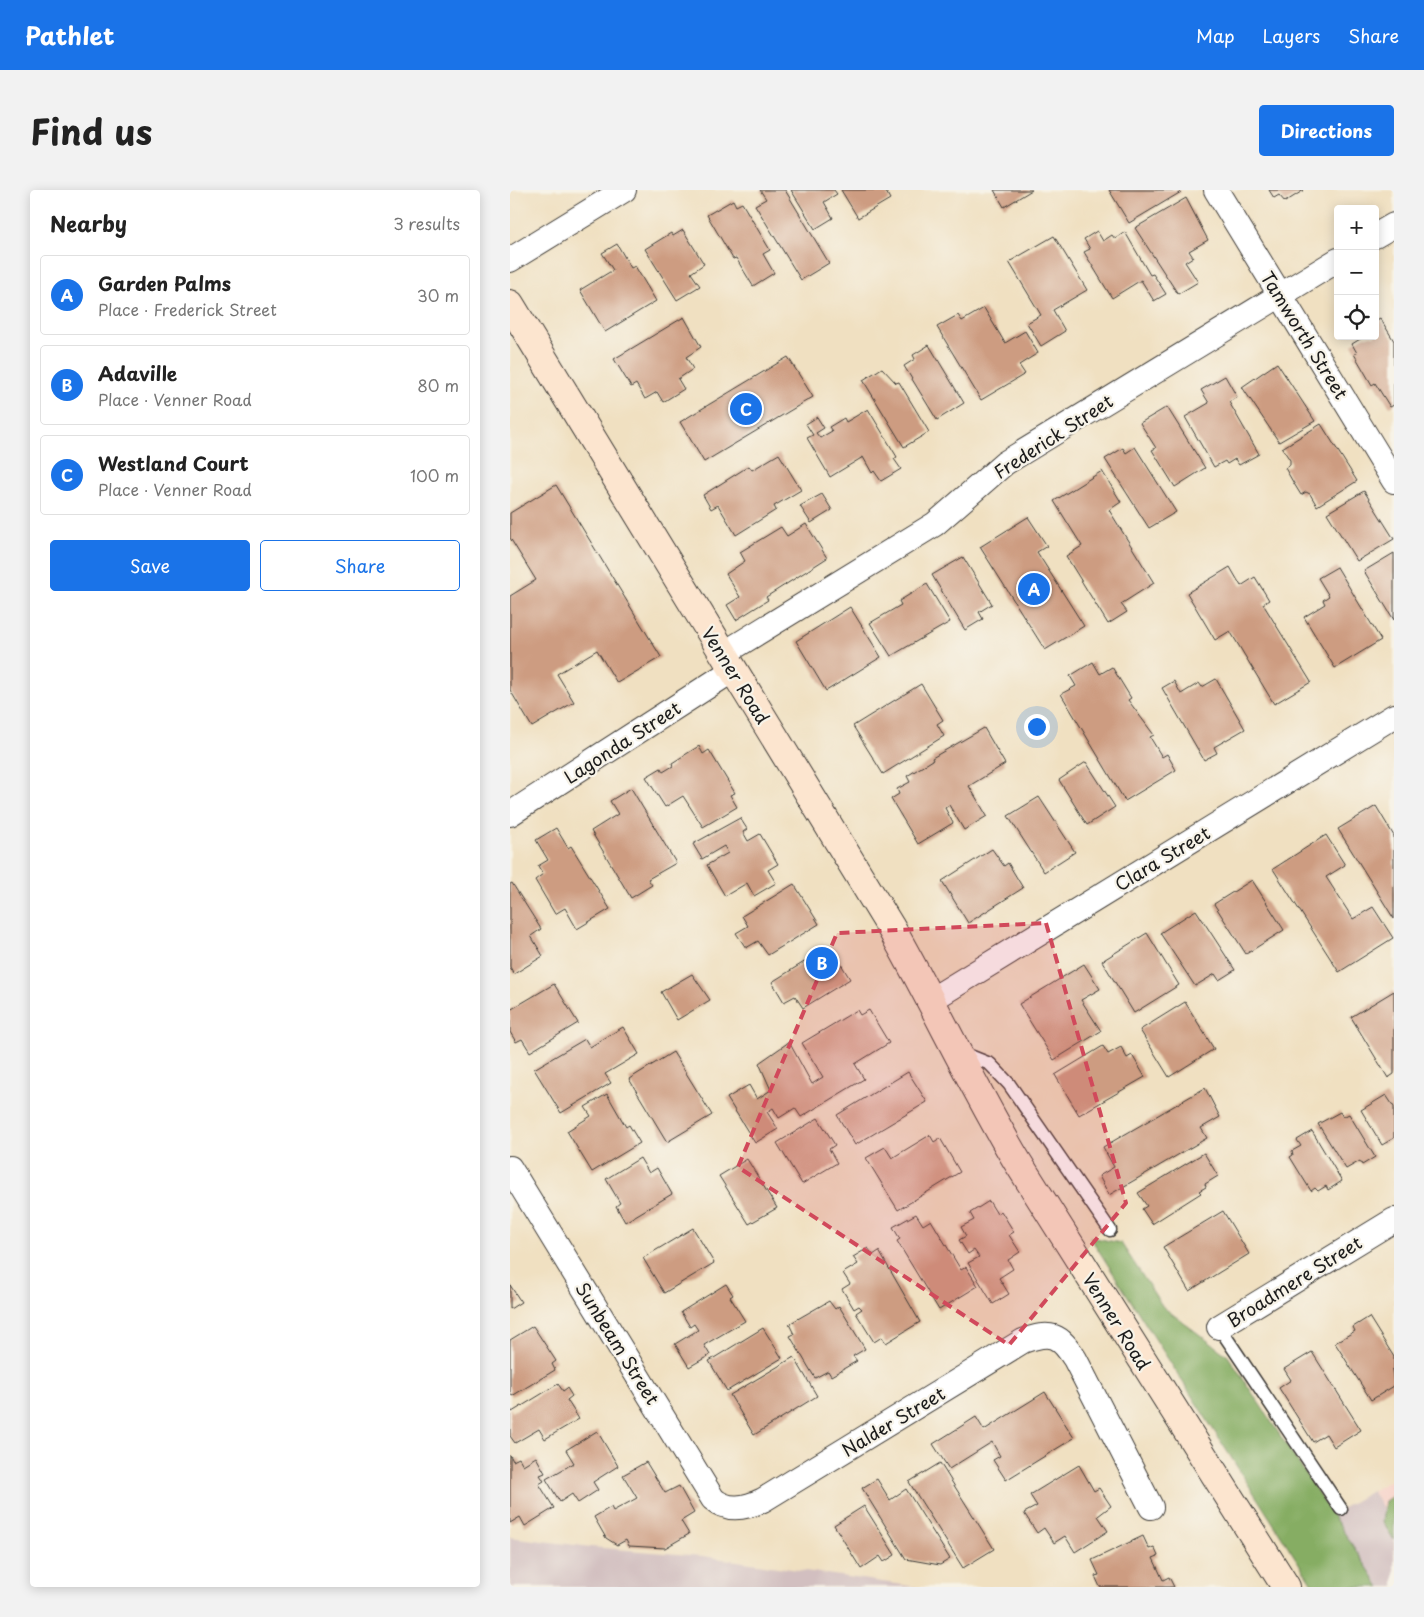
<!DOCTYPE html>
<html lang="en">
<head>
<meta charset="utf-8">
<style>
	:root { --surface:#fff; --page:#f2f2f2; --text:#222; --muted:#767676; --line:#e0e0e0; --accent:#1a73e8 }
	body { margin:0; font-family:"Playpen Sans",sans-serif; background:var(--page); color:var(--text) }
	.controls { position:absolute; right:15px; top:15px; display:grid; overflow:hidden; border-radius:5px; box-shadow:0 2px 12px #0003 }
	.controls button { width:45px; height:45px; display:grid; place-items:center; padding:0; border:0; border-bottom:1px solid var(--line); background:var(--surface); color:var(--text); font:25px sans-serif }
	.you { position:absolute; left:526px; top:536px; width:18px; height:18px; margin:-12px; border:4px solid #fff; border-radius:50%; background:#1a73e8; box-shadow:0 0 0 8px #1a73e833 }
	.badge { display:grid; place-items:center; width:32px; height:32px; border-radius:50%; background:var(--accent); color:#fff; font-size:16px; font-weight:700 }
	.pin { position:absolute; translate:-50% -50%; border:2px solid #fff; box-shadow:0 1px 5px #0006 }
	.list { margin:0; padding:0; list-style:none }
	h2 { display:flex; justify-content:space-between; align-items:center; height:65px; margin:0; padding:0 20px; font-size:21px }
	h2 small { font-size:16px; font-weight:400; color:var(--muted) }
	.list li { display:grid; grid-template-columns:32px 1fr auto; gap:15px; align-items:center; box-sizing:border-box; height:80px; margin:0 10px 10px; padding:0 10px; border:1px solid var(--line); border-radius:5px }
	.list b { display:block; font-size:19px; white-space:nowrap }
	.list p { margin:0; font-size:16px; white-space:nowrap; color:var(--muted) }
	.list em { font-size:16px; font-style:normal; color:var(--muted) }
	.actions { display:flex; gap:10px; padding:15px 20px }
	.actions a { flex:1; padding:11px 0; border:1px solid var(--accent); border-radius:5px; text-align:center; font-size:18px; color:var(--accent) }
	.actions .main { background:var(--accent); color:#fff }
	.icon { flex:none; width:28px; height:28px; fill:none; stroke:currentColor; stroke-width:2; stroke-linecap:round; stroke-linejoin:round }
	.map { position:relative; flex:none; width:884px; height:1397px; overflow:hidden; border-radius:5px }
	header { display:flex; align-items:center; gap:30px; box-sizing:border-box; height:70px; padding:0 25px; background:var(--accent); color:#fff }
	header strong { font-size:24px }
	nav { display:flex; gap:28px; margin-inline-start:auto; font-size:18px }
	.intro { display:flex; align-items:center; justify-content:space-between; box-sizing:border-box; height:120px; padding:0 30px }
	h1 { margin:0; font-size:35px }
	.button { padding:12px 22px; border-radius:5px; background:var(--accent); color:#fff; font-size:18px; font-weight:700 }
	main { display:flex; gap:30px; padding:0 30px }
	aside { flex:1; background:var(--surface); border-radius:5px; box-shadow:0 2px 12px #0003 }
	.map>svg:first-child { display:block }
	.built { fill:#f7d1c7 }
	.industrial { fill:#d2bfc0 }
	.forest { fill:#86ad64; stroke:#516440 }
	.building { fill:#cd9c81 }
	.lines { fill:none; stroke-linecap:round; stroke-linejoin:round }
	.lane-casing { stroke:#3c3935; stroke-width:15 }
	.street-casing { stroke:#3c3935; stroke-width:26 }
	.secondary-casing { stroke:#3c3935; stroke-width:30 }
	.lane { stroke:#fff; stroke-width:12 }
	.street { stroke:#fff; stroke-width:24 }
	.secondary { stroke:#fce5cf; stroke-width:28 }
	.marked { fill:#d1495b; fill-opacity:0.2; stroke:#d1495b; stroke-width:4; stroke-dasharray:10 6; stroke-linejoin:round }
	.labels { text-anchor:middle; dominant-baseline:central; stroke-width:4.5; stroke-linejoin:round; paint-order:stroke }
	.street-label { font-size:18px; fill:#1c1c1c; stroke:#f7f3e8 }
</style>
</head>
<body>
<header>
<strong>Pathlet</strong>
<nav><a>Map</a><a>Layers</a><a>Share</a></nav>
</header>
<div class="intro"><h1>Find us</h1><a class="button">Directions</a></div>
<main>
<aside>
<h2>Nearby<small>3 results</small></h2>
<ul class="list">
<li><span class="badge">A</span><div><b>Garden Palms</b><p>Place · Frederick Street</p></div><em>30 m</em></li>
<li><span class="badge">B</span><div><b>Adaville</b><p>Place · Venner Road</p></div><em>80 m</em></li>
<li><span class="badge">C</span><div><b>Westland Court</b><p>Place · Venner Road</p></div><em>100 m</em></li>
</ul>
<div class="actions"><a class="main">Save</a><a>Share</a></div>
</aside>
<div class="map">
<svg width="884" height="1397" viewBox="0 0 884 1397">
	<rect width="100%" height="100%" fill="#f7f3e8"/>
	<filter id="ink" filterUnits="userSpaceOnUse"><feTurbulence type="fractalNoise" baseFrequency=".02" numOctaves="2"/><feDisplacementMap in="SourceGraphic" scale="10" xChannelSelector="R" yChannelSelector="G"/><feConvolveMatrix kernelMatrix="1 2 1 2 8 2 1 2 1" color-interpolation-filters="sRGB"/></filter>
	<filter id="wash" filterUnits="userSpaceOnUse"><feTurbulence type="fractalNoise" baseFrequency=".0096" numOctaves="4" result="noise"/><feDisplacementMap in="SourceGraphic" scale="20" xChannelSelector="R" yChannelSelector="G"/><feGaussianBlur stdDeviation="1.12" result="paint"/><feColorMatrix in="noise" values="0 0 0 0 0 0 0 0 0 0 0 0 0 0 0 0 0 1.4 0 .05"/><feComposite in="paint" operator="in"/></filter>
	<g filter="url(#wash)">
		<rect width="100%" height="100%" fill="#f0e0c1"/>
		<!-- built -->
		<polygon class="built" points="884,1288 884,1335 862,1301"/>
		<!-- industrial -->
		<g class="industrial">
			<polygon points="862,1301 884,1335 884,1397 810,1397 782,1353 831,1319"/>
			<polygon points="0,1347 81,1357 192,1366 407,1397 0,1397"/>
		</g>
		<!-- forest -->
		<g class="forest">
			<polygon points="580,1047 611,1053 653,1117 718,1166 870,1397 804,1397"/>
			<polygon points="884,1305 884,1350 872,1331 875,1311"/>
		</g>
		<g id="blocks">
			<!-- building -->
			<g class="building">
				<polygon points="250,0 275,0 319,73 291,90 245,15 256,9"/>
				<polygon points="281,0 324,0 327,4 314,12 323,28 305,39"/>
				<polygon points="331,0 375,0 380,9 348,28"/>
				<polygon points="484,0 522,0 494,17"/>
				<polygon points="599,0 669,0 671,2 619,33"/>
				<polygon points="759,0 794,0 775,12 769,5 764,8"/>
				<polygon points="676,8 698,50 679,61 683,67 675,72 688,92 668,104 625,38"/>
				<polygon points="223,10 226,16 232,13 260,60 253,64 264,83 243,96 226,68 223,69 197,25"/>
				<polygon points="173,40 194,74 181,83 190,96 167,110 135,59 161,43 163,46"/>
				<polygon points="587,41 593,51 602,45 605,49 615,42 640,85 643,84 656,104 644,111 631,90 602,108 574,62 580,59 574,49"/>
				<polygon points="544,46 577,100 543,120 555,141 531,156 517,133 531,125 499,72"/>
				<polygon points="107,54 121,78 125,76 146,111 95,142 70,100 103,80 92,63"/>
				<polygon points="474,118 495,153 515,141 528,163 509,175 515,184 471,210 427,137 448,125 452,131"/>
				<polygon points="174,127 191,157 176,167 183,179 168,189 174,199 153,212 147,202 135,209 126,194 121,197 104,169"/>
				<polygon points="870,128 884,151 884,215 880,217 865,193 862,195 844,164 847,163 842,154 855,146 865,146 865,131"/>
				<polygon points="419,155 454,213 427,230 394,176 405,169 403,165"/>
				<polygon points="278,167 303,207 194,272 170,232"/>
				<polygon points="767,173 805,231 769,252 732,197"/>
				<polygon points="372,178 386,193 389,192 419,242 394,257 353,190"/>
				<polygon points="715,186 727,207 719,212 749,264 729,275 725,269 717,274 715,271 704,277 675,227 699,213 691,200"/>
				<polygon points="657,217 695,278 665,297 642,260 646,258 630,233"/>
				<polygon points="358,219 387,267 384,269 391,279 371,291 364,281 362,283 353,267 320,287 297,248 303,245 296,234 307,227 314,238 306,243 310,248 322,241 319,237 334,228 336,232"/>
				<polygon points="811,234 847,291 807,316 800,304 796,302 791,305 783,292 775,278 780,275 780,270 772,258"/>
				<polygon points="625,257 666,322 639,338 595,269 613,258 616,263"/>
				<polygon points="269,264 291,300 264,316 266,320 226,345 208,315 201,319 193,305 239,276 242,280"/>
				<polygon points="592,281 611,312 599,320 644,393 611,414 617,422 598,434 556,366 572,356 544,311"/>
				<polygon points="46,295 151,467 107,493 87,460 47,484 64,512 22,537 0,500 0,406 26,390 0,348 0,323"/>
				<polygon points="854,301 884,349 847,371 817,323"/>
				<polygon points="312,304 322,320 301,333 290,316"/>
				<polygon points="518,327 537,356 527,362 574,436 535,460 470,357"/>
				<polygon points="296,334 317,368 256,407 258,410 226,430 217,415 230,407 216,384 235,371 230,362 271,337 277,346"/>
				<polygon points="884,363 884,430 854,381"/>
				<polygon points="453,367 482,414 469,422 473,429 455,440 422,385"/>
				<polygon points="720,377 731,396 745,387 759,410 753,414 801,492 764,514 720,441 705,450 677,403"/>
				<polygon points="827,377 871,450 825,478 794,427 815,414 813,410 819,406 808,388"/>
				<polygon points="417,394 440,432 381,466 360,433 391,415 389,411"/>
				<polygon points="340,417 371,467 316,501 286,451"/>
				<polygon points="583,472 590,484 602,477 621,508 618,510 644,545 640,547 652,567 657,564 666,580 615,611 551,504 566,496 560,486"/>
				<polygon points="706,489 735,539 704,557 707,563 694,570 652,498 664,491 671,504 689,493 692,497"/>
				<polygon points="411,494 433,530 427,534 434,546 373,584 343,536"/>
				<polygon points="474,538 495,574 459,596 477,626 454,640 439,615 435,618 443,633 408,654 381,609 389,604 387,599 400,592 397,586 423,570 422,568"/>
				<polygon points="189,556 193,564 199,560 225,603 220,605 227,617 193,637 173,606 155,617 136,587 151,578 153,582 163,576 162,573"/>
				<polygon points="576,572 605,617 577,635 549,590"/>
				<polygon points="121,598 166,673 138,689 142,695 121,708 81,641 108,624 100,611"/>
				<polygon points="529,607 565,662 534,682 498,626"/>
				<polygon points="866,616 884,646 884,729 828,639"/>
				<polygon points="230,628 237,639 233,642 238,651 250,644 268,674 258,680 266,693 244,706 237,693 215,706 197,675 218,663 214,656 192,669 183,654"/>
				<polygon points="46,638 58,658 61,656 100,719 67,739 55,718 45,724 25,690 33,684 28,676 38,670 26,650"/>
				<polygon points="816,645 835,675 816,687 843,729 863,717 883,748 829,782 763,679"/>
				<polygon points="482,659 494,676 498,673 513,698 458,733 432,691"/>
				<polygon points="742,690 774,740 736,764 704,714"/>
				<polygon points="2,693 31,739 21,746 33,766 4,784 0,777 0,694"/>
				<polygon points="284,694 309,734 258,765 248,751 236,758 226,743 238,736 232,726"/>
				<polygon points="686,720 725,780 709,790 705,784 685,796 650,743"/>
				<polygon points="637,743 669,795 624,823 592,771"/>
				<polygon points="320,756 340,789 293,818 285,806 274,812 262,792"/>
				<polygon points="574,774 590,799 571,810 591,841 544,870 509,814"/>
				<polygon points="182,784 200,810 167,830 151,802"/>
				<polygon points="44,794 68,833 20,862 12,849 6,852 0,842 0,820"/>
				<polygon points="884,801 884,884 878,888 841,827"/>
				<polygon points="675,812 704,859 659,887 630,840"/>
				<polygon points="347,820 350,825 359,820 379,853 345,874 354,889 291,927 285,918 269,928 263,918 257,922 268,939 245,953 217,908 239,895 247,909 261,900 249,873 279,852 302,894 313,887 292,853"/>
				<polygon points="113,837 129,864 95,884 101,893 51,923 24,879 75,849 80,857"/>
				<polygon points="593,856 598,864 611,857 617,868 622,865 635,887 569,925 545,885"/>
				<polygon points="163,862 202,925 157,952 119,889"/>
				<polygon points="398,882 417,912 345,955 327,925"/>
				<polygon points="695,898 710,927 691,938 697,948 599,1005 589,986 604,977 593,957"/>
				<polygon points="97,904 116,937 119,935 130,953 82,982 57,941 81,926 75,917"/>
				<polygon points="876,905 884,917 884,948 872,955 851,920"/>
				<polygon points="830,922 833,927 839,924 865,967 852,975 850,971 836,979 808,934"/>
				<polygon points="308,928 325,955 319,959 327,973 292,994 267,953"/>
				<polygon points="802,941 832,991 818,1000 816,996 808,1001 805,998 801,1001 780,967 783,965 782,961 791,956 787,950"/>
				<polygon points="420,945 424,952 430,948 450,982 388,1020 356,968 375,957 382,968"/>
				<polygon points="694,963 708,986 695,994 696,997 689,1001 691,1003 642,1034 632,1019 637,1016 628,1003"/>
				<polygon points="130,968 139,983 147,978 162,1004 115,1032 106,1016 110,1013 96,989"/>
				<polygon points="237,969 267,1018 239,1034 209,986"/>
				<polygon points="479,1011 487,1024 491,1021 504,1042 499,1045 510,1062 498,1070 503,1079 489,1088 499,1104 483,1114 458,1073 469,1067 464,1060 458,1064 449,1050 456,1046 451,1037 464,1030 460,1023"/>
				<polygon points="713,1021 739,1064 679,1101 653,1057"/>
				<polygon points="406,1024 413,1035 421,1030 451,1080 456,1077 468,1096 429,1120 387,1051 390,1049 383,1037"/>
				<polygon points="183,1038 204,1073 154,1103 133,1068"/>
				<polygon points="358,1058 363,1065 369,1061 410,1132 376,1153 372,1147 364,1152 346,1123 352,1119 349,1116 344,1119 332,1099 340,1094 333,1083 348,1074 343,1067"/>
				<polygon points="216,1094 223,1105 220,1107 235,1131 194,1155 200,1165 179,1177 165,1154 188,1140 184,1134 180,1137 171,1122"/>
				<polygon points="0,1095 11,1112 0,1119"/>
				<polygon points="319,1111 325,1119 329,1116 355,1159 343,1166 347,1171 321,1186 318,1181 305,1188 280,1146 284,1144 279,1134"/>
				<polygon points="859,1127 884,1167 884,1179 882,1180 884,1196 861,1210 825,1153 845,1141 843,1137"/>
				<polygon points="23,1136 46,1171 42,1174 45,1180 2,1206 0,1202 0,1150"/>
				<polygon points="253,1138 272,1168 217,1201 199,1171"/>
				<polygon points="802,1162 851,1240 824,1257 816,1244 803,1252 769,1198 781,1190 774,1179"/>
				<polygon points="284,1167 307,1206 244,1245 220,1205"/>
				<polygon points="48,1194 53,1201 57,1198 62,1206 57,1210 69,1229 35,1249 29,1239 5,1253 0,1246 0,1218 2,1222"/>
				<polygon points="535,1202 564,1248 496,1290 483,1270 490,1266 482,1252 439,1279 423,1254 466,1227 474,1240"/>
				<polygon points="87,1241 108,1276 83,1292 88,1300 68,1313 62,1304 50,1312 36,1289 64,1273 56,1260"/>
				<polygon points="0,1265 3,1271 9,1268 13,1275 26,1267 35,1283 30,1285 34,1291 29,1294 44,1318 15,1336 10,1327 0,1333"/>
				<polygon points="136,1272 155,1303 169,1296 184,1323 171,1331 179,1344 155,1358 119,1356 116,1350 107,1355 96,1348 84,1327 101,1317 103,1321 127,1308 113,1285"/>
				<polygon points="430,1273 484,1359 453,1378 399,1292"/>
				<polygon points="569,1275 584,1301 589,1298 601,1316 588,1326 598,1341 565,1362 555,1346 544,1353 534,1338 527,1343 514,1323 527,1316 520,1305"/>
				<polygon points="367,1289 380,1310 396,1299 440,1369 430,1375 396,1369 352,1298"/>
				<polygon points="354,1316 385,1365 374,1372 370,1366 351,1379 324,1335"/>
				<polygon points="633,1346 639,1359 644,1357 648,1366 643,1368 653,1390 659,1387 664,1397 590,1397 585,1386 589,1385 582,1370"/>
			</g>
		</g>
	</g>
	<g filter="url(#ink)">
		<use href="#blocks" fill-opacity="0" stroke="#3c3935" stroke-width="1"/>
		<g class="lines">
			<defs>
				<g id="lane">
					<polyline points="450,862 480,874 499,894 600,1040"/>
					<polyline points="709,1137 831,1319"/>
				</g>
				<g id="street">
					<polyline points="706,0 884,291"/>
					<polyline points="865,46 884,35"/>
					<polyline points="0,70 114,0"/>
					<polyline points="213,464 425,334 495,273 828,70"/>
					<polyline points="0,624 223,480"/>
					<polyline points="421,810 884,526"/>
					<path d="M0,978L203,1309C218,1322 236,1318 253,1310L513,1151C541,1141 549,1144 565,1169L641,1317"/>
					<polyline points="709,1137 884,1030"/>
				</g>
				<path id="secondary" d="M0,114L380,736C424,813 461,894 507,971L776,1397"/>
			</defs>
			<!-- lane casing -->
			<use href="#lane" class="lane-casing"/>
			<!-- street casing -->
			<use href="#street" class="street-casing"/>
			<!-- secondary casing -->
			<use href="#secondary" class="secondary-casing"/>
			<!-- lane -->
			<use href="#lane" class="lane"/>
			<!-- street -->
			<use href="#street" class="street"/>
			<!-- secondary -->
			<use href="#secondary" class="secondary"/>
		</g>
	</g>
	<!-- marked area -->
	<path class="marked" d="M536,733L616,1013L499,1155L228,977L327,743Z"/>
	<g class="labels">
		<!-- street labels -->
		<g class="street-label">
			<text transform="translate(795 145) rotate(58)">Tamworth Street</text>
			<text transform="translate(543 246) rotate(-33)">Frederick Street</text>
			<text transform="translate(226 485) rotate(58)">Venner Road</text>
			<text transform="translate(112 552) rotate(-33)">Lagonda Street</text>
			<text transform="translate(652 668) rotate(-31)">Clara Street</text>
			<text transform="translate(784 1091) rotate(-32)">Broadmere Street</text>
			<text transform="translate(607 1131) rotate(58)">Venner Road</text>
			<text transform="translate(108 1153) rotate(58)">Sunbeam Street</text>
			<text transform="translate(383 1231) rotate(-31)">Nalder Street</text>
		</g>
	</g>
</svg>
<div class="controls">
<button>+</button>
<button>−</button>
<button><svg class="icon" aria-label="locate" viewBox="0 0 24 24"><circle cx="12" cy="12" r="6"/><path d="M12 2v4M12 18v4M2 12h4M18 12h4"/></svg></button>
</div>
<div class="you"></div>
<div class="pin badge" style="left:524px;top:399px">A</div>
<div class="pin badge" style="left:312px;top:773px">B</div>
<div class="pin badge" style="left:236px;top:219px">C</div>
</div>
</main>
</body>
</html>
